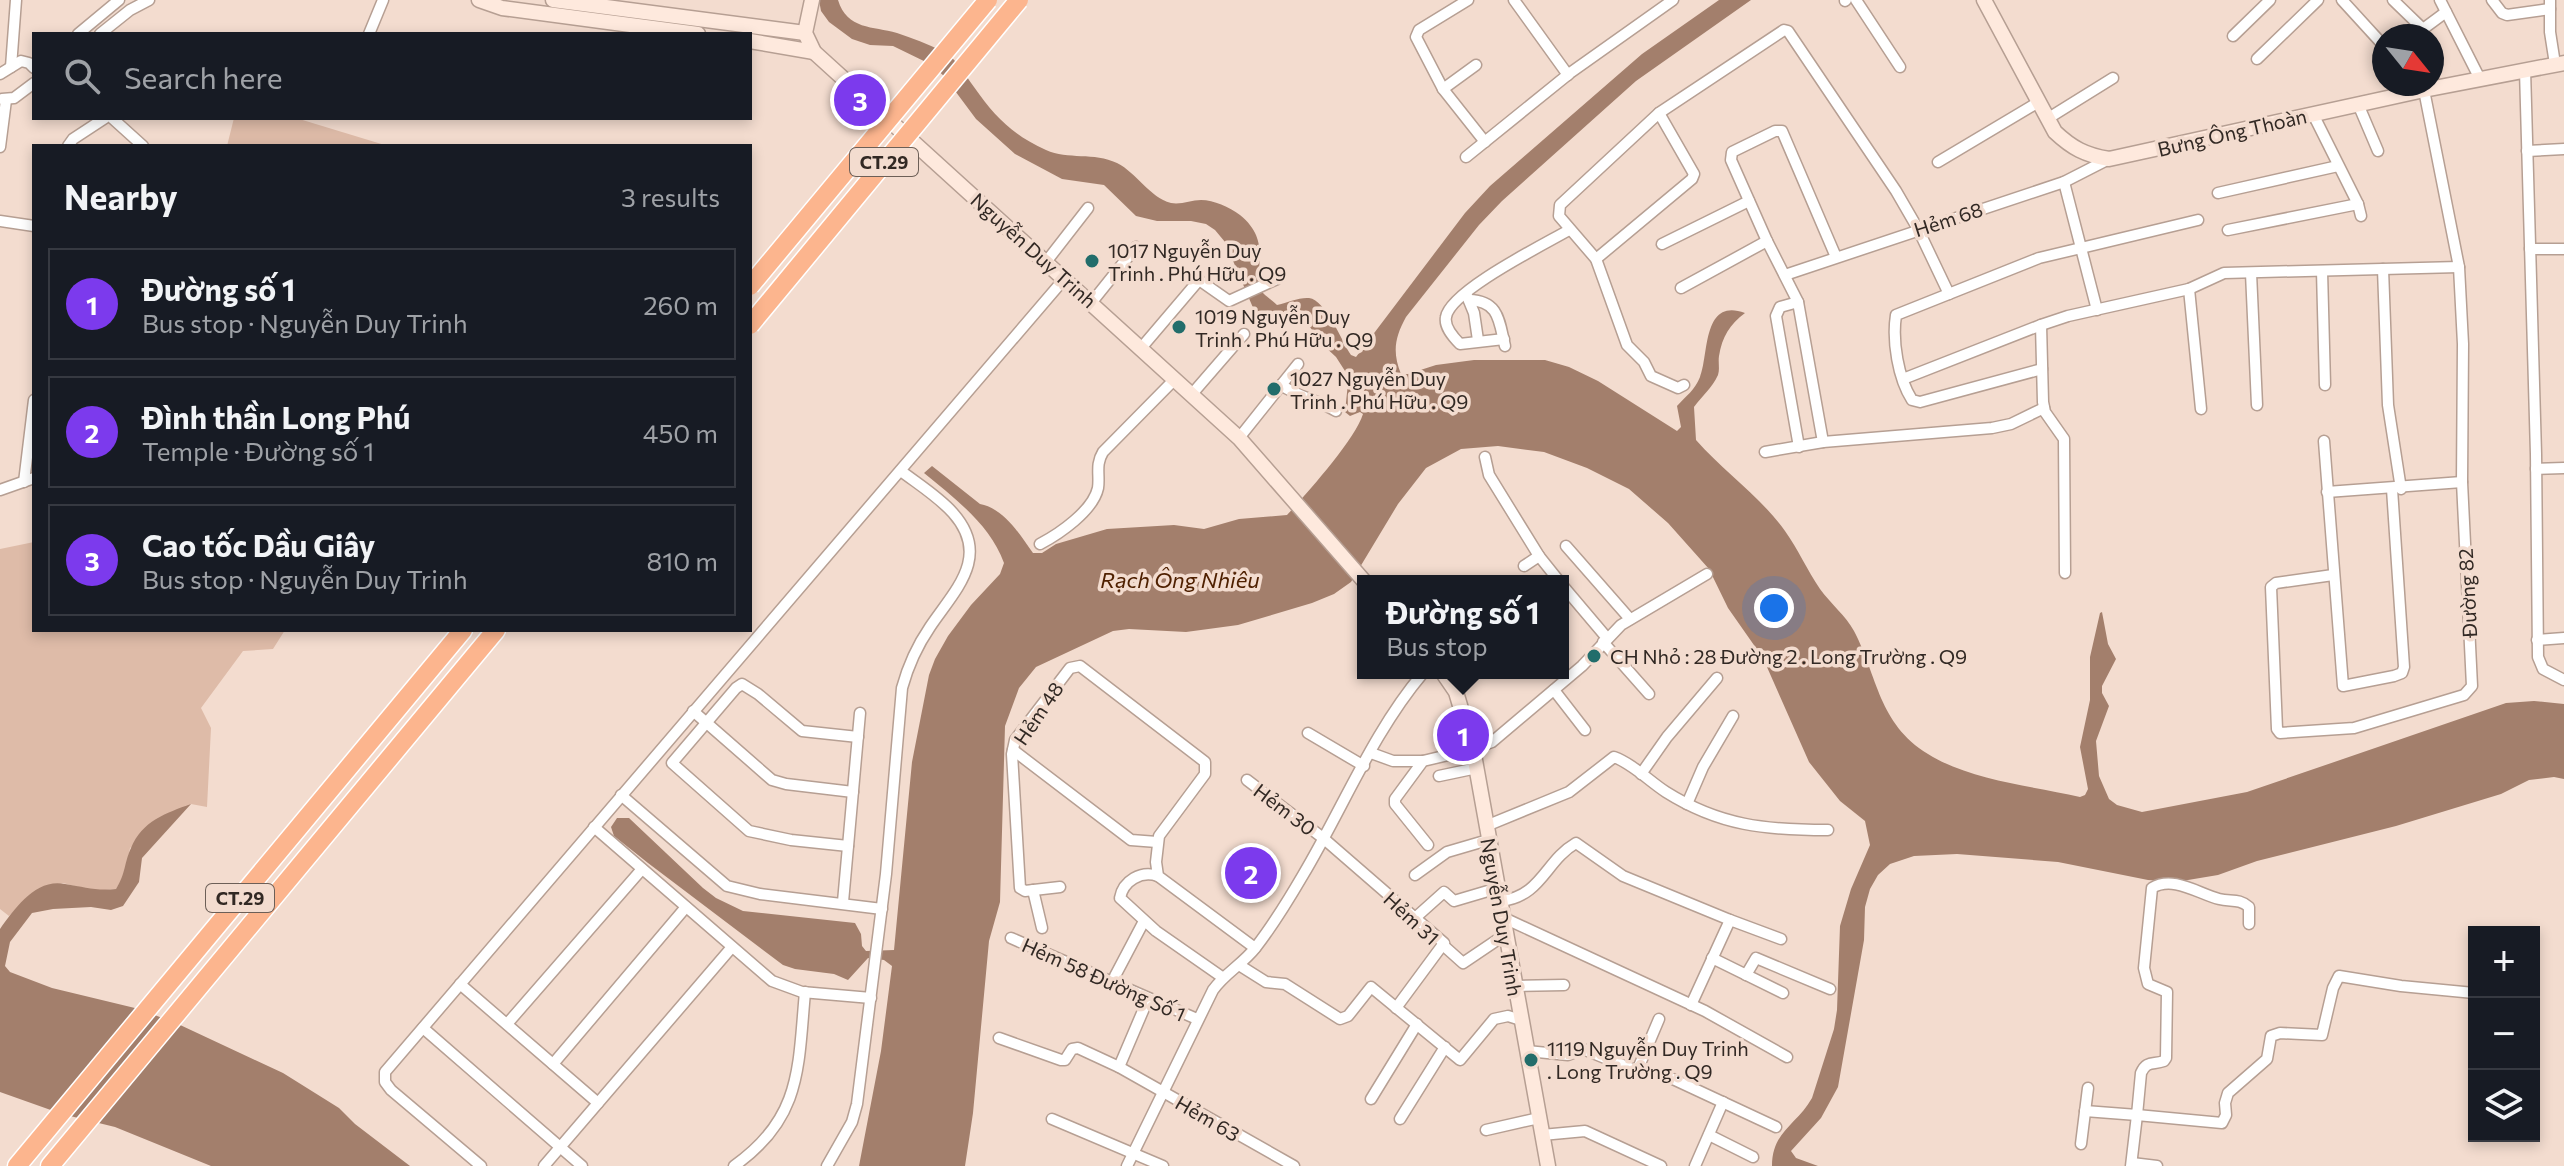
<!DOCTYPE html>
<html lang="en">
<head>
<meta charset="utf-8">
<style>
	:root { --surface:#171b24; --page:#242831; --text:#f1f3f6; --muted:#9ea1a6; --line:#363941; --accent:#7c3aed }
	body { margin:0; font-family:Commissioner,sans-serif; background:var(--page); color:var(--text) }
	.controls { position:absolute; right:24px; bottom:24px; display:grid; overflow:hidden; border-radius:0px; box-shadow:0 4px 12px #0003 }
	.controls button { width:72px; height:72px; display:grid; place-items:center; padding:0; border:0; border-bottom:2px solid var(--line); background:var(--surface); color:var(--text); font:40px sans-serif }
	.compass { position:absolute; left:2372px; top:24px; width:72px; height:72px; border-radius:50%; background:var(--surface); box-shadow:0 4px 12px #0003; rotate:120deg }
	.you { position:absolute; left:1774px; top:608px; width:28px; height:28px; margin:-20px; border:6px solid #fff; border-radius:50%; background:#1a73e8; box-shadow:0 0 0 12px #1a73e833 }
	.badge { display:grid; place-items:center; width:52px; height:52px; border-radius:50%; background:var(--accent); color:#fff; font-size:26px; font-weight:700 }
	.pin { position:absolute; translate:-50% -50%; border:4px solid #fff; box-shadow:0 2px 8px #0006 }
	.popup { position:absolute; left:1357px; top:575px; width:212px; height:104px; box-sizing:border-box; display:grid; place-content:center; border-radius:0px; background:var(--surface); filter:drop-shadow(0 2px 6px #0005); font-size:26px; white-space:nowrap; color:var(--muted) }
	.popup b { font-size:30px; color:var(--text) }
	.popup::after { content:''; position:absolute; left:50%; top:100%; margin-left:-16px; border:16px solid transparent; border-top-color:var(--surface) }
	.list { margin:0; padding:0; list-style:none }
	h2 { display:flex; justify-content:space-between; align-items:center; height:104px; margin:0; padding:0 32px; font-size:34px }
	h2 small { font-size:26px; font-weight:400; color:var(--muted) }
	.list li { display:grid; grid-template-columns:52px 1fr auto; gap:24px; align-items:center; box-sizing:border-box; height:112px; margin:0 16px 16px; padding:0 16px; border:2px solid var(--line); border-radius:0px }
	.list b { display:block; font-size:30px; white-space:nowrap }
	.list p { margin:0; font-size:26px; white-space:nowrap; color:var(--muted) }
	.list em { font-size:26px; font-style:normal; color:var(--muted) }
	.icon { flex:none; width:44px; height:44px; fill:none; stroke:currentColor; stroke-width:2; stroke-linecap:round; stroke-linejoin:round }
	.map { position:relative; flex:none; width:2564px; height:1166px; overflow:hidden }
	.search { position:absolute; background:var(--surface); box-shadow:0 4px 12px #0003; left:32px; top:32px; width:720px; height:88px; display:flex; align-items:center; gap:20px; box-sizing:border-box; padding:0 28px; border-radius:0px; color:var(--muted); font-size:30px }
	.panel { position:absolute; background:var(--surface); box-shadow:0 4px 12px #0003; left:32px; top:144px; width:720px; height:488px; border-radius:0px }
	.map>svg:first-child { display:block }
	.green { fill:#debba8 }
	.water { fill:#a37f6c }
	.lines { fill:none; stroke-linecap:round; stroke-linejoin:round }
	.street-casing { stroke:#b69f93; stroke-width:13 }
	.secondary-casing { stroke:#b69f93; stroke-width:17 }
	.highway-casing { stroke:#fff; stroke-width:21 }
	.street { stroke:#fff; stroke-width:10 }
	.secondary { stroke:#fee9dd; stroke-width:14 }
	.highway { stroke:#fcb58e; stroke-width:18 }
	.highway-bridge-casing { stroke:#fff; stroke-width:21; stroke-linecap:butt }
	.highway-bridge { stroke:#fcb58e; stroke-width:18 }
	.poi-dot { fill:#226d6b; stroke:#f3dccf; stroke-width:3 }
	.labels { text-anchor:middle; dominant-baseline:central; stroke-width:7; stroke-linejoin:round; paint-order:stroke }
	.shield { fill:#f3dccf; stroke:#6c5f57; stroke-width:2 }
	.shield-label { font-size:18px; font-weight:bold; fill:#322924 }
	.street-label { font-size:20px; fill:#322924; stroke:#f3dccf }
	.poi-label { font-size:20px; fill:#322924; stroke:#f3dccf; text-anchor:start }
	.water-label { font-size:22px; font-style:italic; fill:#4f2000; stroke:#f3dccf }
</style>
</head>
<body>
<div class="map">
<svg width="2564" height="1166" viewBox="0 0 2564 1166">
	<rect width="100%" height="100%" fill="#f3dccf"/>
	<!-- green -->
	<g class="green">
		<polygon points="234,118 296,118 388,146 227,146"/>
		<polygon points="34,542 34,630 285,630 273,649 243,651 201,708 211,728 207,807 191,804 130,848 125,874 116,889 93,891 63,883 28,896 9,916 0,909 0,549"/>
	</g>
	<!-- water -->
	<g class="water">
		<path d="M819,0H838C847,30 873,26 897,33C912,38 928,44 942,51C958,59 964,74 974,87C995,117 1013,135 1046,150C1068,160 1094,152 1117,163C1137,173 1149,197 1171,203C1181,205 1191,200 1201,200C1214,200 1229,207 1240,215C1276,244 1249,276 1263,293C1267,297 1273,301 1277,305C1286,303 1300,297 1309,298C1326,300 1342,342 1351,355L1356,357L1465,213L1490,186L1642,54L1719,0H1751L1636,81L1502,201L1479,225L1406,317C1395,337 1392,352 1401,374H1408L1436,365L1474,360H1545L1569,367L1598,381L1677,431L1681,427L1677,406C1686,396 1695,390 1700,377C1709,355 1702,297 1745,313C1730,324 1722,337 1719,356C1718,363 1720,369 1718,375C1712,388 1702,396 1694,407L1696,440C1724,472 1760,496 1785,531C1798,549 1807,570 1820,589C1830,603 1846,616 1854,631C1878,677 1878,723 1928,754C1969,780 2032,786 2080,797L2085,795L2088,789L2080,747L2090,700V657L2100,613L2102,612L2108,644L2116,659L2102,686V693L2109,706L2096,741L2099,776L2109,799L2117,805L2142,812L2247,792L2506,703L2534,701L2564,704V779L2554,777L2529,780L2501,794L2396,826L2257,861L2218,875L2176,882L2148,880L2058,862L1957,854L1914,856L1890,864L1878,875L1870,889L1865,907L1864,940L1838,1087L1821,1118L1791,1151L1796,1158L1818,1166H1772C1772,1131 1797,1125 1812,1098L1834,1029L1837,1010L1840,926L1851,889L1870,845L1865,821L1840,801L1809,762L1763,658L1728,608L1709,569L1668,523L1629,489L1587,468L1544,452L1498,446L1461,449L1426,468L1398,504L1351,582L1334,594L1312,603L1238,625L1186,632L1129,629L1113,631L1036,667L1019,688L1005,726L1000,902L989,941L973,1113L965,1166H859L881,1051L892,966L884,960L868,958L848,980L834,974L795,969L783,965L648,863L614,836L611,827L617,818H629L703,888L716,898L743,911L855,923L861,934L862,946L866,951L894,950L912,762L929,675L935,659L948,636L971,605L1000,574L1004,563C990,524 954,498 924,473L932,466L980,504C1005,509 1019,534 1033,553H1042L1056,544L1107,529L1174,525L1204,529L1239,519L1287,515C1307,493 1355,440 1363,414L1360,412L1350,416L1345,412L1348,383L1345,371L1336,357L1321,343L1310,327L1301,322L1286,324L1268,321L1254,310L1225,242L1215,230L1206,224L1191,221H1157L1136,216L1104,185L1062,179L1015,154L976,119L944,76L930,64L893,46L870,45L852,39L829,22L821,11Z"/>
		<path d="M191,804L142,858L139,882L123,906L111,910L91,907L53,909L32,913L10,942L5,966L10,972L52,988L139,1009L178,1024L283,1073L339,1108L355,1124L410,1166H211L115,1127L62,1114L0,1092V929C15,908 36,878 65,884C85,887 95,891 116,889C126,873 124,863 131,848C142,821 166,813 191,804Z"/>
	</g>
	<g class="lines">
		<defs>
			<g id="street">
				<polyline points="1468,0 1419,30 1416,37 1443,89 1485,142"/>
				<polyline points="1514,0 1568,75"/>
				<polyline points="1856,0 1900,67"/>
				<polyline points="2342,0 2384,46"/>
				<polyline points="2393,0 2423,29 2446,12"/>
				<polyline points="2440,0 2480,79"/>
				<polyline points="2492,0 2502,13 2507,15 2550,9"/>
				<polyline points="2550,0 2550,32 2555,64"/>
				<polyline points="1845,1 1846,0"/>
				<polyline points="78,34 119,0"/>
				<polyline points="100,34 130,10 149,0"/>
				<polyline points="369,34 383,0"/>
				<polyline points="2233,36 2270,0"/>
				<polyline points="2257,59 2318,0"/>
				<polyline points="11,67 16,0"/>
				<polyline points="2525,70 2536,454 2538,657 2543,669 2564,680"/>
				<polyline points="0,74 21,61 29,63 34,68"/>
				<polyline points="1443,89 1476,65"/>
				<polyline points="2,99 14,98 34,83"/>
				<polyline points="2358,104 2378,151"/>
				<polyline points="2313,114 2358,204 2361,216"/>
				<polyline points="112,118 143,146"/>
				<polyline points="2047,119 2113,78"/>
				<polyline points="68,146 73,139 105,118"/>
				<polyline points="0,147 6,100"/>
				<polyline points="2527,151 2564,149"/>
				<polyline points="1466,157 1570,73 1673,0"/>
				<polyline points="1938,162 2037,103"/>
				<polyline points="2064,182 2097,310"/>
				<polyline points="2218,193 2338,166"/>
				<polyline points="0,221 34,226"/>
				<polyline points="2228,230 2358,204"/>
				<polyline points="1662,244 1749,201"/>
				<polyline points="2530,249 2564,249"/>
				<polyline points="1596,259 1692,179 1694,174 1659,113"/>
				<polyline points="1046,262 1088,208"/>
				<polyline points="2383,269 2388,405 2401,489"/>
				<polyline points="2322,271 2325,385"/>
				<polyline points="2251,273 2257,405"/>
				<polyline points="1785,275 2064,182 2109,159"/>
				<polyline points="1681,288 1767,241"/>
				<polyline points="2189,289 2201,409"/>
				<polyline points="1467,296 1474,313 1478,340"/>
				<path d="M1469,300C1500,301 1499,322 1505,346"/>
				<polyline points="1092,302 1136,247"/>
				<polyline points="1798,302 1780,307 1776,316 1799,447"/>
				<polyline points="2041,325 2043,402 2045,412 2064,439 2065,573"/>
				<path d="M1504,339L1460,344C1453,337 1444,327 1446,317C1450,291 1545,244 1569,230"/>
				<polyline points="1142,347 1199,280 1229,301 1277,279"/>
				<path d="M2042,369L1920,402L1912,400C1898,378 1892,341 1896,315L2039,258L2198,220"/>
				<polyline points="1903,379 2041,325 2068,316 2189,289 2224,273 2459,267"/>
				<path d="M1281,385C1300,398 1318,400 1336,411"/>
				<polyline points="1684,385 1678,388 1651,376 1644,362 1627,345 1596,259 1559,216 1560,205 1659,113 1784,30 1788,31 1896,191 1918,229 1949,294"/>
				<polyline points="1192,394 1244,334"/>
				<polyline points="1239,438 1298,364"/>
				<polyline points="2324,441 2343,686 2394,676 2402,673 2404,667 2392,489"/>
				<polyline points="1823,442 1798,302 1767,241 1731,160 1732,152 1775,131 1782,131 1836,257"/>
				<polyline points="1765,452 1823,442 1992,428 2011,424 2044,408"/>
				<polyline points="1485,457 1489,475 1539,556"/>
				<polyline points="2536,469 2564,468"/>
				<polyline points="24,482 34,400"/>
				<polyline points="0,490 34,478"/>
				<polyline points="2327,492 2462,482"/>
				<path d="M1040,544C1059,534 1093,511 1098,488C1100,475 1095,465 1103,452L1175,379"/>
				<polyline points="1566,546 1630,619"/>
				<polyline points="1524,566 1539,556 1559,581"/>
				<polyline points="2333,575 2276,583 2271,587 2277,729 2280,733 2354,728 2464,695 2472,686 2462,482 2463,344 2459,267 2423,85"/>
				<polyline points="1563,586 1607,638"/>
				<polyline points="2537,640 2564,638"/>
				<polyline points="1603,642 1649,694"/>
				<polyline points="1554,690 1585,730"/>
				<polyline points="693,711 772,780 786,784 853,792"/>
				<polyline points="1308,733 1364,766"/>
				<polyline points="1013,750 1131,840 1157,842"/>
				<polyline points="1371,753 1393,761 1423,761"/>
				<polyline points="1641,774 1667,737 1717,678"/>
				<polyline points="1439,776 1477,768"/>
				<polyline points="1247,780 1323,838 1444,943 1396,1008"/>
				<polyline points="621,795 727,886 760,894 882,909"/>
				<polyline points="1687,804 1703,767 1733,716"/>
				<path d="M1486,826L1569,792L1614,757C1633,764 1649,781 1666,792C1720,826 1766,830 1828,830"/>
				<polyline points="594,827 772,981 802,992 871,998"/>
				<polyline points="1428,845 1395,804 1395,799 1423,761 1473,749 1492,742 1582,666 1621,625 1707,574"/>
				<polyline points="848,846 791,840 749,831 672,763 736,688 742,684 758,694 802,731 858,737"/>
				<polyline points="1415,875 1447,852 1488,840"/>
				<path d="M1158,876C1141,870 1123,881 1120,898L1156,931L1222,977"/>
				<polyline points="1060,887 1025,891 1020,888 1012,754 1015,740 1070,668 1080,666 1205,762 1205,774 1159,836 1156,862 1158,876 1255,948"/>
				<polyline points="1033,890 1042,928"/>
				<path d="M1501,901C1542,896 1545,861 1576,843L1623,876L1730,920"/>
				<polyline points="843,902 860,713"/>
				<polyline points="1415,918 1444,892 1454,901 1498,888"/>
				<polyline points="1504,918 1705,1011 1787,1057"/>
				<polyline points="1011,938 1197,1019"/>
				<polyline points="1444,946 1463,963 1506,934"/>
				<polyline points="1712,958 1783,993"/>
				<polyline points="1239,965 1266,982 1285,984 1340,1019 1348,1016 1371,987 1460,1060 1494,1019 1508,1016 1521,1020"/>
				<polyline points="1746,975 1756,958 1830,989"/>
				<polyline points="1115,976 1144,921"/>
				<polyline points="460,984 598,1103"/>
				<polyline points="1515,986 1564,985"/>
				<polyline points="1691,1005 1730,920 1781,939"/>
				<polyline points="507,1024 642,869"/>
				<polyline points="423,1028 582,1166"/>
				<polyline points="999,1038 1061,1060 1065,1060 1072,1049 1078,1048 1119,1067 1294,1166"/>
				<polyline points="1527,1051 1568,1055 1583,1049 1637,1071 1659,1019"/>
				<polyline points="553,1064 686,907"/>
				<polyline points="1119,1067 1148,999"/>
				<polyline points="1673,1079 1776,1127"/>
				<polyline points="1371,1099 1417,1024"/>
				<path d="M2085,1111L2137,1115L2141,1073C2147,1060 2153,1065 2164,1061L2166,1058L2167,992L2148,984L2144,968L2152,888C2173,875 2199,894 2219,899C2231,902 2239,898 2249,907V924"/>
				<polyline points="1052,1119 1163,1166"/>
				<polyline points="1400,1119 1445,1047"/>
				<polyline points="1486,1130 1539,1118"/>
				<polyline points="1542,1135 1585,1131 1661,1166"/>
				<polyline points="1709,1135 1753,1157"/>
				<polyline points="2081,1144 2088,1088"/>
				<polyline points="2132,1163 2157,1166"/>
				<polyline points="481,1166 391,1090 385,1082 385,1072 1065,278"/>
				<polyline points="544,1166 732,947"/>
				<path d="M734,1166C802,1118 798,1068 805,992"/>
				<path d="M827,1166L852,1122L857,1104L886,874L902,688C908,666 917,646 930,627C954,591 992,557 953,513C939,497 918,484 901,471"/>
				<path d="M1127,1166L1213,990C1225,973 1243,964 1256,947C1273,925 1289,899 1303,875C1343,808 1373,732 1423,673"/>
				<polyline points="1695,1166 1723,1102"/>
				<polyline points="2131,1166 2137,1115 2222,1123 2226,1115 2225,1103 2228,1093 2267,1059 2271,1036 2280,1033 2322,1035 2333,988 2339,976 2401,986 2474,993"/>
			</g>
			<g id="secondary">
				<polyline points="479,0 502,8 698,34"/>
				<polyline points="553,0 805,33"/>
				<polyline points="812,0 805,33 814,52 1239,438 1364,581"/>
				<path d="M1984,0L2055,132C2072,148 2085,155 2109,159L2424,90L2564,63"/>
				<polyline points="750,41 814,52"/>
				<polyline points="1443,673 1456,692 1473,749 1548,1166"/>
			</g>
			<g id="highway">
				<polyline points="17,1166 463,630"/>
				<polyline points="50,1166 496,630"/>
			</g>
		</defs>
		<!-- street casing -->
		<use href="#street" class="street-casing"/>
		<!-- secondary casing -->
		<use href="#secondary" class="secondary-casing"/>
		<!-- highway casing -->
		<use href="#highway" class="highway-casing"/>
		<!-- street -->
		<use href="#street" class="street"/>
		<!-- secondary -->
		<use href="#secondary" class="secondary"/>
		<!-- highway -->
		<use href="#highway" class="highway"/>
		<defs>
			<g id="highway-bridge">
				<polyline points="750,286 988,0"/>
				<polyline points="750,325 1019,0"/>
			</g>
		</defs>
		<!-- highway-bridge casing -->
		<use href="#highway-bridge" class="highway-bridge-casing"/>
		<!-- highway-bridge -->
		<use href="#highway-bridge" class="highway-bridge"/>
	</g>
	<!-- markers -->
	<g class="poi-dot">
		<circle cx="1092" cy="261" r="8"/>
		<circle cx="1179" cy="327" r="8"/>
		<circle cx="1274" cy="389" r="8"/>
		<circle cx="1594" cy="656" r="8"/>
		<circle cx="1531" cy="1060" r="8"/>
	</g>
	<g class="labels">
		<!-- shield labels -->
		<g class="shield">
			<rect x="850" y="148" width="68" height="28" rx="6"/>
			<rect x="206" y="884" width="68" height="28" rx="6"/>
		</g>
		<g class="shield-label">
			<text x="884" y="162">CT.29</text>
			<text x="240" y="898">CT.29</text>
		</g>
		<!-- street labels -->
		<g class="street-label">
			<text transform="translate(2232 132) rotate(-13)">Bưng Ông Thoàn</text>
			<text transform="translate(1948 219) rotate(-18)">Hẻm 68</text>
			<text transform="translate(1034 250) rotate(42)">Nguyễn Duy Trinh</text>
			<text transform="translate(2467 593) rotate(-93)">Đường 82</text>
			<text transform="translate(1038 713) rotate(-56)">Hẻm 48</text>
			<text transform="translate(1285 809) rotate(37)">Hẻm 30</text>
			<text transform="translate(1502 917) rotate(80)">Nguyễn Duy Trinh</text>
			<text transform="translate(1412 918) rotate(43)">Hẻm 31</text>
			<text transform="translate(1104 979) rotate(24)">Hẻm 58 Đường Số 1</text>
			<text transform="translate(1208 1118) rotate(30)">Hẻm 63</text>
		</g>
		<!-- poi labels -->
		<g class="poi-label">
			<text x="1108" y="250">1017 Nguyễn Duy<tspan x="1108" dy="23">Trinh . Phú Hữu . Q9</tspan></text>
			<text x="1195" y="316">1019 Nguyễn Duy<tspan x="1195" dy="23">Trinh . Phú Hữu . Q9</tspan></text>
			<text x="1290" y="378">1027 Nguyễn Duy<tspan x="1290" dy="23">Trinh . Phú Hữu . Q9</tspan></text>
			<text x="1610" y="656">CH Nhỏ : 28 Đường 2 . Long Trường . Q9</text>
			<text x="1547" y="1048">1119 Nguyễn Duy Trinh<tspan x="1547" dy="23">. Long Trường . Q9</tspan></text>
		</g>
		<!-- water labels -->
		<g class="water-label">
			<text x="1180" y="579">Rạch Ông Nhiêu</text>
		</g>
	</g>
</svg>
<div class="controls">
<button>+</button>
<button>−</button>
<button><svg class="icon" aria-label="layers" viewBox="0 0 24 24"><path d="M12 4l9 5-9 5-9-5zM3 14l9 5 9-5"/></svg></button>
</div>
<svg class="compass" viewBox="-18 -18 36 36"><path d="M0-13l5 13h-10z" fill="#e53935"/><path d="M0 13l5-13h-10z" fill="#9ea1a6"/></svg>
<div class="you"></div>
<div class="pin badge" style="left:1463px;top:735px">1</div>
<div class="popup"><b>Đường số 1</b>Bus stop</div>
<div class="pin badge" style="left:1251px;top:873px">2</div>
<div class="pin badge" style="left:860px;top:100px">3</div>
<div class="search"><svg class="icon" aria-label="search" viewBox="0 0 24 24"><circle cx="10" cy="10" r="6"/><path d="M15 15l6 6"/></svg>Search here</div>
<section class="panel">
<h2>Nearby<small>3 results</small></h2>
<ul class="list">
<li><span class="badge">1</span><div><b>Đường số 1</b><p>Bus stop · Nguyễn Duy Trinh</p></div><em>260 m</em></li>
<li><span class="badge">2</span><div><b>Đình thần Long Phú</b><p>Temple · Đường số 1</p></div><em>450 m</em></li>
<li><span class="badge">3</span><div><b>Cao tốc Dầu Giây</b><p>Bus stop · Nguyễn Duy Trinh</p></div><em>810 m</em></li>
</ul>
</section>
</div>
</body>
</html>
